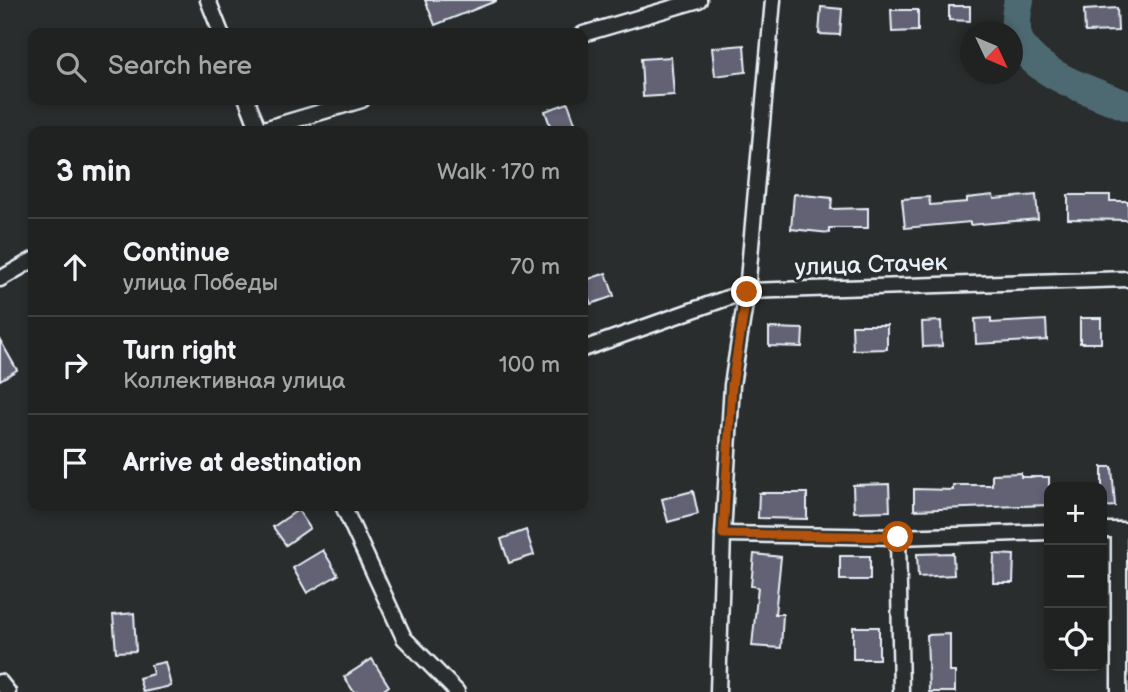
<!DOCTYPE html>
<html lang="en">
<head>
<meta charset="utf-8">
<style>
	:root { --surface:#202222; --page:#282a2a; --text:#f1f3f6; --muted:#a2a4a5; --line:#3d3f40 }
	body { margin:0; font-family:"Balsamiq Sans",sans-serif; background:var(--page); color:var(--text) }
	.controls { position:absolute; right:21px; bottom:21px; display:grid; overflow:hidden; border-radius:14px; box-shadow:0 4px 10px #0003 }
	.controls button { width:63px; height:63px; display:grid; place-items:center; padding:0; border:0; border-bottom:2px solid var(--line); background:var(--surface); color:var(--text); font:35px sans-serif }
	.compass { position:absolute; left:960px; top:21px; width:63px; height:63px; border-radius:50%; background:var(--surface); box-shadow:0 4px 10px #0003; rotate:134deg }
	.stop { position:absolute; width:21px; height:21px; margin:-16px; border:5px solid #b45309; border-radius:50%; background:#fff }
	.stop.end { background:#b45309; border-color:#fff; box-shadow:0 2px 7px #0008 }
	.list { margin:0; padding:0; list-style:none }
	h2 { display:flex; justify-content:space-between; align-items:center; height:91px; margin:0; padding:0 28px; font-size:30px }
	h2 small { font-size:23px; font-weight:400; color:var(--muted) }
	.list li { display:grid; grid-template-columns:46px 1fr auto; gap:21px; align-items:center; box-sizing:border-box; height:98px; padding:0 28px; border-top:2px solid var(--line) }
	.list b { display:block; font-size:26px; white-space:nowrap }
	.list p { margin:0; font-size:23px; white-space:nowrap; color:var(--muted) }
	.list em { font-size:23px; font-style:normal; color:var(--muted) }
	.icon { flex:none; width:38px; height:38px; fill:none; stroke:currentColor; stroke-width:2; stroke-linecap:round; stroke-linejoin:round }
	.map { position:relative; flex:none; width:1128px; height:692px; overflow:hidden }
	.search { position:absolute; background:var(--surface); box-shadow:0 4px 10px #0003; left:28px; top:28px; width:560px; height:77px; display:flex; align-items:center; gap:18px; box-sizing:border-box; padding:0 24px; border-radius:14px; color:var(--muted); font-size:26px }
	.panel { position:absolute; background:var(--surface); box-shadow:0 4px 10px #0003; left:28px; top:126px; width:560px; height:385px; border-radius:14px }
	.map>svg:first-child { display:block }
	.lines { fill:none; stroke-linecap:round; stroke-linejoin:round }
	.river { stroke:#4d6972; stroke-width:30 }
	.building { fill:#646274; stroke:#e8f1f8; stroke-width:2 }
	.street-casing { stroke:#e8f1f8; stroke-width:19 }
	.street { stroke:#2a2d2e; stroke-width:14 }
	.route { stroke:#b45309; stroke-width:9 }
	.labels { text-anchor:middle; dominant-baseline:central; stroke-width:6; stroke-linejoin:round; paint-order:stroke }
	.street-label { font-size:24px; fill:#e8f1f8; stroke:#2a2d2e }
</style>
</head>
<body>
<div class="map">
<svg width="1128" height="692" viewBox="0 0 1128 692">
	<rect width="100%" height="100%" fill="#2a2d2e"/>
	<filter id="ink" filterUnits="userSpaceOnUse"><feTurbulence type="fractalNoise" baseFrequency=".0143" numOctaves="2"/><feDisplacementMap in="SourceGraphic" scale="14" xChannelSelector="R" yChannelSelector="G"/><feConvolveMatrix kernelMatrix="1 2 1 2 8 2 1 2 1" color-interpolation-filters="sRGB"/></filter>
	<g filter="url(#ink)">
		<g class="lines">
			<!-- river -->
			<path class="river" d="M1019,0C1016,14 1013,31 1020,43C1038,76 1094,92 1128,106"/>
		</g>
		<!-- building -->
		<g class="building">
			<polygon points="425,0 496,0 496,1 435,25"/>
			<polygon points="949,6 970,6 970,21 949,20"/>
			<polygon points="821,7 842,9 840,35 819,34"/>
			<polygon points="1117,8 1118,31 1085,32 1084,10"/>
			<polygon points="891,10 918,10 918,31 892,32"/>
			<polygon points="744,45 746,72 715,76 712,48"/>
			<polygon points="671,57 674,95 643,97 641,59"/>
			<polygon points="568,103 578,131 552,131 545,111"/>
			<polygon points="794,194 832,198 831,209 868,208 868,228 829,228 829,233 791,229"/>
			<polygon points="993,195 994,199 1036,195 1038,219 970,225 970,222 905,228 902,199 929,197 930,205 967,202 967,198"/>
			<polygon points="1068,195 1110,195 1110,201 1128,201 1128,220 1068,219"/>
			<polygon points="606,273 614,296 591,304 583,281"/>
			<polygon points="991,318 991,323 1046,320 1047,340 976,344 975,319"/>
			<rect x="1080" y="318" width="21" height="25"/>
			<polygon points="941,321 942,346 923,347 922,322"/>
			<polygon points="852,325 887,325 887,349 853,350"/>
			<polygon points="769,328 803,329 802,347 769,346"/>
			<polygon points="0,340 17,370 0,380"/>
			<polygon points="1102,467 1112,467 1115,506 1102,507"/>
			<polygon points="1021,473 1021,477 1049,477 1049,505 914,510 914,489 953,490 953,485 992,485 992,474"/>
			<polygon points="889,484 890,511 854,512 853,485"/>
			<polygon points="693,491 698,514 668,522 662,499"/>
			<polygon points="759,493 807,493 807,519 758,518"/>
			<polygon points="298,510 310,528 286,545 273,527"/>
			<polygon points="526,530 534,555 509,563 501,539"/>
			<polygon points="323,550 338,575 307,593 293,568"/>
			<polygon points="953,553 954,575 918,577 917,554"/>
			<polygon points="754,554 781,557 775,614 783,614 781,648 752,646 758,587 751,586"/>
			<polygon points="994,554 1014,555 1013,583 993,583"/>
			<rect x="840" y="556" width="30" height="24"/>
			<polygon points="134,613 136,651 116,652 113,615"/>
			<rect x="853" y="627" width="26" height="32"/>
			<polygon points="950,634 950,672 955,672 955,692 929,692 927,635"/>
			<polygon points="372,659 389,686 381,692 354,692 344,677"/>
			<polygon points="165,662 171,686 143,692 139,678 153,674 151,665"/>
		</g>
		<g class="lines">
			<defs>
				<g id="street">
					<polyline points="208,0 221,33"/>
					<polyline points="583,34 699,0"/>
					<polyline points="247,100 259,131"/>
					<polyline points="257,131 362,100"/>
					<polyline points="0,279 33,260"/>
					<polyline points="583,349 747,291 1128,279"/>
					<polyline points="343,506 404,638 457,692"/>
					<polyline points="1102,530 1128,530"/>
					<polyline points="1119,530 1119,692"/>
					<polyline points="723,534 898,537 1049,532"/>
					<polyline points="898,537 901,692"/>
					<polyline points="0,682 8,692"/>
					<polyline points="718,692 723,534 732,385 747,291 773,0"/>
				</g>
			</defs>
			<!-- street casing -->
			<use href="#street" class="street-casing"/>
			<!-- street -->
			<use href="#street" class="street"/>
		</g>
	</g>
	<g class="lines" filter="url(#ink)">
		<!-- route -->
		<polyline class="route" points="747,292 732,385 723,534 898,537"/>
	</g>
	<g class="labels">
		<!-- street labels -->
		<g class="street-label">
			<text transform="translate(871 265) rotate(-2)">улица Стачек</text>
		</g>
	</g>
</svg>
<div class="controls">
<button>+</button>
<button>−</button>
<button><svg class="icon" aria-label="locate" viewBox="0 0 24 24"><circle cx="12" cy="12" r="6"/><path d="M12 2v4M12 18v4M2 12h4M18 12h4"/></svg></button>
</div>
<svg class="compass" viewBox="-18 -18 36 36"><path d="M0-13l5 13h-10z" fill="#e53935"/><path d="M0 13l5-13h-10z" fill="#a2a4a5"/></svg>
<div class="stop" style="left:898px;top:537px"></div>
<div class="stop end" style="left:747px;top:292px"></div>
<div class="search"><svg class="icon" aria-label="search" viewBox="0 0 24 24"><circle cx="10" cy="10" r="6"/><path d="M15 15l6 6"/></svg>Search here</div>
<section class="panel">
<h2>3 min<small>Walk · 170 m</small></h2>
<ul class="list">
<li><svg class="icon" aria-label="ahead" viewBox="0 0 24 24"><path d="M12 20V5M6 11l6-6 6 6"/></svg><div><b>Continue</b><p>улица Победы</p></div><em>70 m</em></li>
<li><svg class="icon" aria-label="right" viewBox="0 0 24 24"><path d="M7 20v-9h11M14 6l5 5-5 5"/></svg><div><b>Turn right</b><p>Коллективная улица</p></div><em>100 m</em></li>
<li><svg class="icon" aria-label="arrive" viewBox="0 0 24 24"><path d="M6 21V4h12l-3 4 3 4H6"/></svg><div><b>Arrive at destination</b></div></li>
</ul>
</section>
</div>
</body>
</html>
